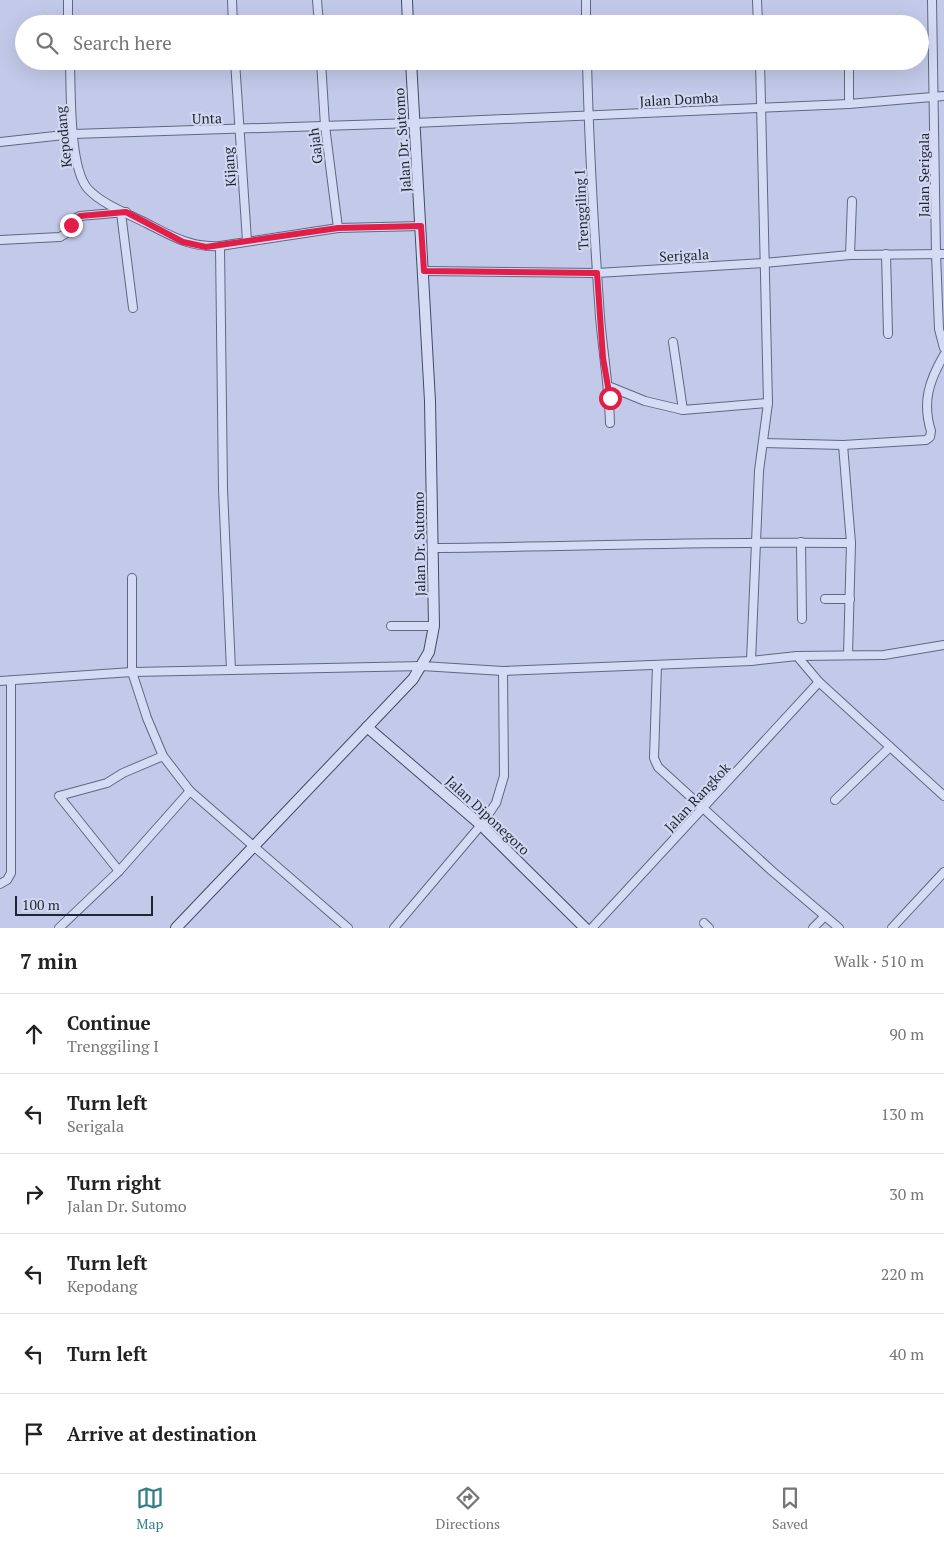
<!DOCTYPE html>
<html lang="en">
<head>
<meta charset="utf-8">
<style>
	:root { --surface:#fff; --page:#f6f6f6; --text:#222; --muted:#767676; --line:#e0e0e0; --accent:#327f8a }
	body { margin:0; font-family:"PT Serif",serif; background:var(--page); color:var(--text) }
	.scale { position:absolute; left:15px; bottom:12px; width:138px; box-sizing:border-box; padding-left:5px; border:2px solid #1e2633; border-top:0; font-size:14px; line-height:18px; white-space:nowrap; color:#1e2633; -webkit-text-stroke:4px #d2d7f1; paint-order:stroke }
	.stop { position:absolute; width:15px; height:15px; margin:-11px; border:4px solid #e11d48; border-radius:50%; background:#fff }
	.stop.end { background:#e11d48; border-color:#fff; box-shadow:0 1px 5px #0008 }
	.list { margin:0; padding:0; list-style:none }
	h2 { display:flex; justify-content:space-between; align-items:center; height:65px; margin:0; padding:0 20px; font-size:21px }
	h2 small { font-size:16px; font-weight:400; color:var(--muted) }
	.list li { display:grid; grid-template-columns:32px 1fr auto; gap:15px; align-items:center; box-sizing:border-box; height:80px; padding:0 20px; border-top:1px solid var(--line) }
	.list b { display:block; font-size:19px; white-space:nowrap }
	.list p { margin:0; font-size:16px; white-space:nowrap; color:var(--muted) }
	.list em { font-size:16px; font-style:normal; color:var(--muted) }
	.icon { flex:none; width:28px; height:28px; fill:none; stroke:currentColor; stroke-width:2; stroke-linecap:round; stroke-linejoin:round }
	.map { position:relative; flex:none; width:944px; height:928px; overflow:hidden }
	.search { position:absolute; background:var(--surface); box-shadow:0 5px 20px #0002; left:15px; right:15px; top:15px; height:55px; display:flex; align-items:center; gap:12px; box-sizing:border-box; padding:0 18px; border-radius:28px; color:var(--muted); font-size:19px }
	.sheet { height:545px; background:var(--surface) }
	nav { display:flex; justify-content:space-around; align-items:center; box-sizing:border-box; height:70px; border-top:1px solid var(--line); background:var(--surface); font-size:14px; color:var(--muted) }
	nav a { display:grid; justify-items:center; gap:2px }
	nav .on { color:var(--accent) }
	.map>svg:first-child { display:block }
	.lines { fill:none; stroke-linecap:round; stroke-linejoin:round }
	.street-casing { stroke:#5c6981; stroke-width:10 }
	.secondary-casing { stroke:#3f4c63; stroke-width:12 }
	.street { stroke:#d5dbf5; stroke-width:8 }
	.secondary { stroke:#d5dbf5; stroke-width:10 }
	.route { stroke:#e11d48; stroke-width:6 }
	.labels { text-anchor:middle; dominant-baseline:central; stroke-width:4.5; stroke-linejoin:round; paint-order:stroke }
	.street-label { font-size:14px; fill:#1e2633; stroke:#d2d7f1 }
</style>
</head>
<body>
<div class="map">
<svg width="944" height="928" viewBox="0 0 944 928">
	<rect width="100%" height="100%" fill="#c3cae9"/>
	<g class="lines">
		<defs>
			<g id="street">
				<polyline points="68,0 68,24"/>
				<polyline points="232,0 233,24"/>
				<polyline points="317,0 319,24"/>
				<polyline points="586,0 586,24"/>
				<polyline points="757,0 758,24"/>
				<polyline points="932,0 936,254 939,329 944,348"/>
				<path d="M70,61C71,91 69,168 88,189C103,205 129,214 148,224C173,237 192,248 220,246L338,228L421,226"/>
				<polyline points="235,61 247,241"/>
				<polyline points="321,61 325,126 338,228"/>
				<path d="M587,61C589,146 594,232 600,317C603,352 609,387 610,423"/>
				<polyline points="849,61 849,104"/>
				<polyline points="0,142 73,134 414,123 849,104 944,96"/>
				<polyline points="121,213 133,308"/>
				<polyline points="0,240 60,237 70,231 74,219 80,216 126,212"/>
				<polyline points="220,246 223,489 231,670"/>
				<polyline points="886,254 888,334"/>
				<polyline points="850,255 852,201"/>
				<polyline points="424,271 597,273 764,263 850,255 944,254"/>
				<polyline points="673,342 683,410"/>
				<polyline points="608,386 645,401 683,410 768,403"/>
				<path d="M763,443L843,445L926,440L930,437L931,431C922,402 929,381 944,355"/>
				<polyline points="843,445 851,543 848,655"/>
				<polyline points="801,542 802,619"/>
				<path d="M433,548C573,547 712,541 851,543"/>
				<polyline points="132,578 132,672 147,718 163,756 190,791 348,928"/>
				<polyline points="825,599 850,599"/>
				<polyline points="391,626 434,626"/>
				<polyline points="797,656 884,655 944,645"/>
				<polyline points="751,661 759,471 768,403 760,61"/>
				<polyline points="657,665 654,758 658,767 772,871 839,928"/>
				<polyline points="0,681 132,672 231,670 422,666 503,671 751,661 797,656 819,682 944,796"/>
				<polyline points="835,800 890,747"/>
				<polyline points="119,871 59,796 107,783 123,773 163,756"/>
				<polyline points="0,884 7,880 11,873 11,681"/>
				<polyline points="704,923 709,928"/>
				<polyline points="59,928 119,871 190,791"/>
				<polyline points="394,928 481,825 496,803 504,776 503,671"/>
				<polyline points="592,928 819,682"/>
				<polyline points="813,928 825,916"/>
				<polyline points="892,928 944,872"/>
			</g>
			<g id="secondary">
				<polyline points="407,0 408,24"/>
				<polyline points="367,727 481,825 585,928"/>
				<polyline points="176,928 413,679 429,652 434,626 430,401 411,61"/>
			</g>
		</defs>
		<!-- street casing -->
		<use href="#street" class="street-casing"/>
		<!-- secondary casing -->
		<use href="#secondary" class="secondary-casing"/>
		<!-- street -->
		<use href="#street" class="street"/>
		<!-- secondary -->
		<use href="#secondary" class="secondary"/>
	</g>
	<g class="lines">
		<!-- route -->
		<polyline class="route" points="71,225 74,219 80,216 126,212 183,242 206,247 338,228 421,226 424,271 597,273 603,358 610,398"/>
	</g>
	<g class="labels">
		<!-- street labels -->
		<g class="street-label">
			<text transform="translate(679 99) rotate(-3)">Jalan Domba</text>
			<text transform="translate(207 118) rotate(-1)">Unta</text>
			<text transform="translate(63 137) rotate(-96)">Kepodang</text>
			<text transform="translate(402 140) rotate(-94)">Jalan Dr. Sutomo</text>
			<text transform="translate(315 146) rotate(-97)">Gajah</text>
			<text transform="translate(229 167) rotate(-94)">Kijang</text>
			<text transform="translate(923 175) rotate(-90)">Jalan Serigala</text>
			<text transform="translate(581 210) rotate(-93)">Trenggiling I</text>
			<text transform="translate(684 255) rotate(-3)">Serigala</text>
			<text transform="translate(419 544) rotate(-91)">Jalan Dr. Sutomo</text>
			<text transform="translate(697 797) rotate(-47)">Jalan Rangkok</text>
			<text transform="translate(488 815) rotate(43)">Jalan Diponegoro</text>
		</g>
	</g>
</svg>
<div class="scale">100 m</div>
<div class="stop" style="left:610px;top:398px"></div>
<div class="stop end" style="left:71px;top:225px"></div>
<div class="search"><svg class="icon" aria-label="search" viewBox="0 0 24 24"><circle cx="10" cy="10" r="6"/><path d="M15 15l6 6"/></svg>Search here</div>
</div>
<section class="sheet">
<h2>7 min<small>Walk · 510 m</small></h2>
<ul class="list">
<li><svg class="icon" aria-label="ahead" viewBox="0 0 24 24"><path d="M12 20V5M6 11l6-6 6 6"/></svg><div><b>Continue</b><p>Trenggiling I</p></div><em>90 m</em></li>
<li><svg class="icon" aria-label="left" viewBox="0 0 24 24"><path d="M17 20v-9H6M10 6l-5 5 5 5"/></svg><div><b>Turn left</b><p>Serigala</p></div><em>130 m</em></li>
<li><svg class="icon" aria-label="right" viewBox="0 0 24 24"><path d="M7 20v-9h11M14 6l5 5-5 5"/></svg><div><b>Turn right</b><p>Jalan Dr. Sutomo</p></div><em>30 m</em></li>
<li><svg class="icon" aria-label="left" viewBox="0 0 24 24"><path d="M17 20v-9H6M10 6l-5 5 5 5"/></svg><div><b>Turn left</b><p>Kepodang</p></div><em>220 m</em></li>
<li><svg class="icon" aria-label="left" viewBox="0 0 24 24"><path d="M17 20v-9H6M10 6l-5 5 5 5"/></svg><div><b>Turn left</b></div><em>40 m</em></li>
<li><svg class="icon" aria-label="arrive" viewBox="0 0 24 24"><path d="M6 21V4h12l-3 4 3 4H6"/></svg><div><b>Arrive at destination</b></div></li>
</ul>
</section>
<nav>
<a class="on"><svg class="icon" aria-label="map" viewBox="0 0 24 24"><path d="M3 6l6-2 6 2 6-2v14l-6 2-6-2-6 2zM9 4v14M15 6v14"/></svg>Map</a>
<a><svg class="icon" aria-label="directions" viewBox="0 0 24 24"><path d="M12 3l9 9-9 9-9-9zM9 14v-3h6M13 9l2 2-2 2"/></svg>Directions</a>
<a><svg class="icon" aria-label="saved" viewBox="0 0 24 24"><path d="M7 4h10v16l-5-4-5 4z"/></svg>Saved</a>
</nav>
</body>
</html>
